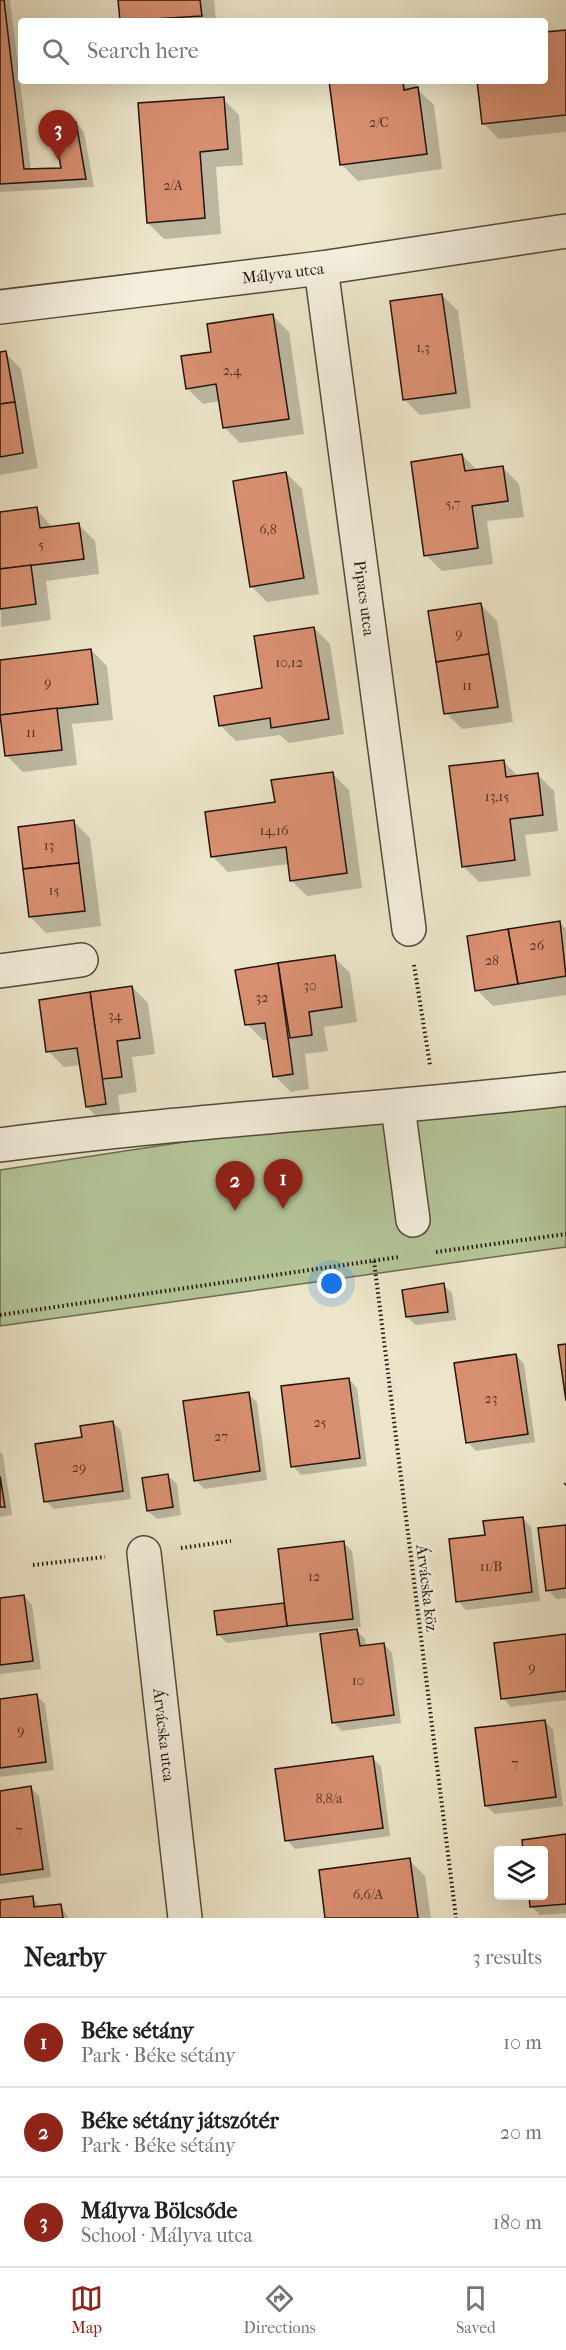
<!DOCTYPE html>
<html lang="en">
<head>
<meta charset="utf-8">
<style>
	:root { --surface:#fff; --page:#f6f6f6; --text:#202124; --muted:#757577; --line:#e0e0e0; --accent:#8f2418 }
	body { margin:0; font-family:"IM FELL French Canon",serif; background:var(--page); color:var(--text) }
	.controls { position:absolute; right:18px; bottom:18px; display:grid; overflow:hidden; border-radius:6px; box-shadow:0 6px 24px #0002 }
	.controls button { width:54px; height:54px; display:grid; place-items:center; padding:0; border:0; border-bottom:2px solid var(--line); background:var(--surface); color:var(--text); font:30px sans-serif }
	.you { position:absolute; left:332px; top:1284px; width:21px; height:21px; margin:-15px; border:4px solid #fff; border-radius:50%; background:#1a73e8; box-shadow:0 0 0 9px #1a73e833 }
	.badge { display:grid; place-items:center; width:39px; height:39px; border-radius:50%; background:var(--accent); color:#fff; font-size:20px; font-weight:700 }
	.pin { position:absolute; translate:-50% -50px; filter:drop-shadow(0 2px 3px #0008) }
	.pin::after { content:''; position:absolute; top:32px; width:21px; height:18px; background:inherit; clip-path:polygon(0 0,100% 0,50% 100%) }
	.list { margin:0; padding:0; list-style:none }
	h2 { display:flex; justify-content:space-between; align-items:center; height:78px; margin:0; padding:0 24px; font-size:26px }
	h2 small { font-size:20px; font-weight:400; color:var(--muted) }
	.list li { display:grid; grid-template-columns:39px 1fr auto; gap:18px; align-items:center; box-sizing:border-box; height:90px; padding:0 24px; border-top:2px solid var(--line) }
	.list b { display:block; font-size:22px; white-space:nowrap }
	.list p { margin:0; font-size:20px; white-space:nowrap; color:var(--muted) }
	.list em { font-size:20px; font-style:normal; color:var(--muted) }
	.icon { flex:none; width:33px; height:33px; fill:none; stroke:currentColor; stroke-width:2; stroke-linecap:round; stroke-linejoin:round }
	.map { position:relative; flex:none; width:566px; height:1918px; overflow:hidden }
	.search { position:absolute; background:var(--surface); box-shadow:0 6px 24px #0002; left:18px; right:18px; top:18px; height:66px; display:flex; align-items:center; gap:15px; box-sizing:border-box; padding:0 21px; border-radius:6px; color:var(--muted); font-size:22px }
	.sheet { height:348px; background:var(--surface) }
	nav { display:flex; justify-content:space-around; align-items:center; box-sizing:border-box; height:84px; border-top:2px solid var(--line); background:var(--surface); font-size:16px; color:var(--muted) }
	nav a { display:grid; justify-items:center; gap:3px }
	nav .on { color:var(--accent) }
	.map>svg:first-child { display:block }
	.green { fill:#b4c599; stroke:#6b6c52; stroke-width:1.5 }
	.shadow { fill:#0003 }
	.building { fill:#d99071; stroke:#22130c; stroke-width:1.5 }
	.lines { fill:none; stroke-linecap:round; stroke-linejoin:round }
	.minor-casing { stroke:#54483b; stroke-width:36 }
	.path { stroke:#22130c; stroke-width:4; stroke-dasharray:1.5 3; stroke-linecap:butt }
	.minor { stroke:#f3eedc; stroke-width:33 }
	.labels { text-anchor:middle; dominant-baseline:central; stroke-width:6; stroke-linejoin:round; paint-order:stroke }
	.number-label { font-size:14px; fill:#503225 }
	.street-label { font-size:16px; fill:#22130c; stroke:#f3eedc }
</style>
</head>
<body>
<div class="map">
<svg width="566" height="1918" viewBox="0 0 566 1918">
	<rect width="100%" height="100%" fill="#ece5c9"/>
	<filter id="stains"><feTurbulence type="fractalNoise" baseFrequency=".00333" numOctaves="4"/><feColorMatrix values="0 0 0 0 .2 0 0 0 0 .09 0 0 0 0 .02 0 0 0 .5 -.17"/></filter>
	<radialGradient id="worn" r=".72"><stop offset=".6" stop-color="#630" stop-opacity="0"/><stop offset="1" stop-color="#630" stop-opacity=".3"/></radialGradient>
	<!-- green -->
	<polygon class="green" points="566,1084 566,1247 0,1326 0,1170"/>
	<!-- shadow -->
	<g class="shadow">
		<polygon points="0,0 10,0 31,171 63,170 76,123 84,132 94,187 0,192"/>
		<polygon points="120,0 214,0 216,21 122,21"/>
		<polygon points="566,32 566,132 499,139 483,123 479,81 545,81 545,34"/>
		<polygon points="331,81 416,81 417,89 434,105 442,169 358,181 342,165"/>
		<polygon points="223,99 239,115 243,165 216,167 221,234 164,239 148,223"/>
		<polygon points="442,295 458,311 471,408 420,415 404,399"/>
		<polygon points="273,316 289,332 304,434 240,443 224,427 220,401 203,404 187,388 213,353"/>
		<polygon points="5,353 21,369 38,468 0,475 0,354"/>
		<polygon points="462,455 478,471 503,468 519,484 524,517 487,521 493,564 442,571 426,555"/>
		<polygon points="286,473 302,489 319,594 267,602 251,586"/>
		<polygon points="36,509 53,528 79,525 95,541 99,574 46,581 51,620 1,627 0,513"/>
		<polygon points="481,605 497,621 513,722 462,729 446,713"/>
		<polygon points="314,628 330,644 344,734 289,743 280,735 236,741 220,725 264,689"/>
		<polygon points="91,650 107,666 113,720 72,724 77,765 23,772 7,756 0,701 0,661"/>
		<polygon points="503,761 519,777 538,775 554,791 558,831 525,835 531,876 479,882 463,866"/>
		<polygon points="333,774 349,790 362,888 307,896 291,880 289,864 228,872 212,856 277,804"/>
		<polygon points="74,822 90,838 101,926 46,933 30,917"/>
		<polygon points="560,923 566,929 566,995 493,1006 477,990"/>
		<polygon points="334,957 350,973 357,1022 324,1027 328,1051 305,1054 309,1089 291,1092 275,1076 269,1040 263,1040 247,1024 237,971"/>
		<polygon points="132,987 148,1003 155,1054 132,1057 137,1092 118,1095 121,1120 103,1123 87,1107 81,1065 64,1067 48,1051"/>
		<polygon points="443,1285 452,1293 456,1320 416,1325 407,1317"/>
		<polygon points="516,1355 524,1364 535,1442 476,1451 468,1442"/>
		<polygon points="349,1379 357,1388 367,1466 301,1475 293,1466"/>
		<polygon points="248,1394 257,1402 267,1480 204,1489 196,1480"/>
		<polygon points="113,1422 121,1431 131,1499 54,1509 45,1501 84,1439"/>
		<polygon points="0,1451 3,1455 12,1515 0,1517"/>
		<polygon points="168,1476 177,1484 181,1515 157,1519 148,1511"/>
		<polygon points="523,1518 531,1527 540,1601 466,1610 458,1601 486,1536"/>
		<polygon points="566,1526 566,1598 556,1599 548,1590"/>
		<polygon points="343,1542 352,1551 361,1627 227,1643 218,1634 216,1613 286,1604"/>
		<polygon points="24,1596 32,1605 41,1669 0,1674 0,1599"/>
		<polygon points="357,1631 365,1639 366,1646 384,1644 392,1653 401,1723 342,1731 333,1722"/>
		<polygon points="566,1635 566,1700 511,1707 503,1698"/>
		<polygon points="36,1695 45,1704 54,1770 0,1777 0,1700"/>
		<polygon points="545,1721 553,1730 563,1806 495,1814 486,1806"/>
		<polygon points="372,1758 381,1766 390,1836 295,1849 287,1840"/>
		<polygon points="31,1788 39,1796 51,1877 0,1884 0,1792"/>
		<polygon points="566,1836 566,1913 540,1915 532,1907 530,1896 544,1896 544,1850 525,1850 524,1841"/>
		<polygon points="409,1860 425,1876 431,1918 327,1918"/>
		<polygon points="32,1897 41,1908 60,1905 69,1918 0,1918 0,1902"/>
	</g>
	<!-- building -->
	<g class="building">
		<polygon points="0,0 4,0 24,169 61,168 53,124 76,122 86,179 0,184"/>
		<polygon points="118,0 200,0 202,16 120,21"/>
		<polygon points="566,30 566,115 482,124 477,81 545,81 545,32"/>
		<polygon points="329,81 403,81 404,90 418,87 427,154 340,165"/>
		<polygon points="224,97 228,149 200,152 205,218 147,223 138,103"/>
		<polygon points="442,294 456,393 403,400 390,301"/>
		<polygon points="273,314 289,419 223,428 216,384 186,389 181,356 211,352 207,324"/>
		<polygon points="6,351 15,402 0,404 0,352"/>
		<polygon points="15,402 23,453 0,457 0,404"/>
		<polygon points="462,454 465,471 503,466 508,501 472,506 478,548 424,556 411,462"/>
		<polygon points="286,472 304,578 250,587 233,481"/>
		<polygon points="37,507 40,528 79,523 84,559 0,569 0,512"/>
		<polygon points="31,565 36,604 0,609 0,569"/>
		<polygon points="481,603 489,654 436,662 428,611"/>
		<polygon points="314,627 329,719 271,728 270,718 219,726 214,696 262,688 254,636"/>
		<polygon points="91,649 98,704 0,715 0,660"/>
		<polygon points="489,654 498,707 444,714 436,662"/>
		<polygon points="57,708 62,750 5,756 0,715"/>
		<polygon points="504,760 506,777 538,773 543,815 510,819 515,860 462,867 449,766"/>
		<polygon points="333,772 347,873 290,881 286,847 211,857 205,812 275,802 271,780"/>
		<polygon points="74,820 79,863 23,869 18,827"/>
		<polygon points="79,863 85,911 29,917 23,869"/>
		<polygon points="560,921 566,976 518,984 508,929"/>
		<polygon points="508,929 518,984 475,991 467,936"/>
		<polygon points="335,955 342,1007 309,1012 312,1035 290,1038 278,963"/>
		<polygon points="278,963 293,1074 273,1077 265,1023 245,1025 235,970"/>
		<polygon points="132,986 140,1038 117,1041 122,1077 102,1079 90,992"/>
		<polygon points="90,992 106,1104 86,1107 77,1048 46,1052 39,1000"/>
		<polygon points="444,1283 448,1312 406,1317 402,1290"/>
		<polygon points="566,1344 566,1401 558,1345"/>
		<polygon points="516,1354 528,1434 466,1443 454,1363"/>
		<polygon points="349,1378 360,1458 291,1467 281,1386"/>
		<polygon points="249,1392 260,1471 194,1481 183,1401"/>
		<polygon points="113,1421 123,1491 44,1502 35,1444 82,1437 80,1426"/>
		<polygon points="168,1474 173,1507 147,1511 142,1478"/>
		<polygon points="0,1476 5,1507 0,1507"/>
		<polygon points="523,1517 532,1592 456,1602 449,1539 485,1535 483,1521"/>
		<polygon points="566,1525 566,1588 546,1591 538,1528"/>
		<polygon points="344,1541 353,1619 287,1626 278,1549"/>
		<polygon points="24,1595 33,1661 0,1665 0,1598"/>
		<polygon points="284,1603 287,1626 217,1635 214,1611"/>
		<polygon points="357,1629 360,1646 384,1643 394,1715 332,1723 320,1634"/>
		<polygon points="566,1634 566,1691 501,1699 494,1643"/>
		<polygon points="37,1694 46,1762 0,1768 0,1699"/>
		<polygon points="545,1720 556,1797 485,1806 475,1728"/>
		<polygon points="373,1756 383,1828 285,1841 275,1769"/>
		<polygon points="31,1786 43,1869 0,1875 0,1791"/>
		<polygon points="566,1834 566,1904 530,1907 529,1896 544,1896 544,1850 523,1850 522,1840"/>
		<polygon points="410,1858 418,1918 325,1918 319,1870"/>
		<polygon points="33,1896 34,1907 61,1904 63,1918 0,1918 0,1900"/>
	</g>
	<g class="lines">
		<defs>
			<g id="minor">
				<path id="s1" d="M321,268L409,929"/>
				<path id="s2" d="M0,307L321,268L566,231"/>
				<polyline points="0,971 81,960"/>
				<polyline points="398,1107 413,1220"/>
				<path d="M0,1145C188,1120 378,1110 566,1089"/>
				<path id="s3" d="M144,1553L185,1918"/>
			</g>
		</defs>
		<!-- minor casing -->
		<use href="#minor" class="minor-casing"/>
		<!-- path -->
		<g class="path">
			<polyline points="414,965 430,1065"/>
			<polyline points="436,1252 566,1234"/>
			<polyline points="374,1261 456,1918"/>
			<polyline points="0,1315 399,1257"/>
			<polyline points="565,1485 566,1484"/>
			<polyline points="181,1548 231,1541"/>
			<polyline points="33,1565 105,1557"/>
		</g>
		<!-- minor -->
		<use href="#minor" class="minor"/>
	</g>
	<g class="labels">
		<!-- number labels -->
		<g class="number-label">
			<text x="379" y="122">2/C</text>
			<text x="173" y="185">2/A</text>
			<text x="423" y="347">1,3</text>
			<text x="232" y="370">2,4</text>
			<text x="453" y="503">5,7</text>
			<text x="268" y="529">6,8</text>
			<text x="41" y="544">5</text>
			<text x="459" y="633">9</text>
			<text x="289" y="662">10,12</text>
			<text x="48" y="682">9</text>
			<text x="467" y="685">11</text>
			<text x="31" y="732">11</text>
			<text x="497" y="796">13,15</text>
			<text x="274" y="830">14,16</text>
			<text x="49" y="845">13</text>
			<text x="54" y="890">15</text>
			<text x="537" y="945">26</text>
			<text x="492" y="960">28</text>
			<text x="310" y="985">30</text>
			<text x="262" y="997">32</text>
			<text x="115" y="1015">34</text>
			<text x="491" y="1398">23</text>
			<text x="320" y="1422">25</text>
			<text x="221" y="1436">27</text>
			<text x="79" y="1467">29</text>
			<text x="491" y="1566">11/B</text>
			<text x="314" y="1576">12</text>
			<text x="532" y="1667">9</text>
			<text x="358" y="1680">10</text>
			<text x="21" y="1730">9</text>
			<text x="515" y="1763">7</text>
			<text x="329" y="1798">8,8/a</text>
			<text x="19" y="1830">7</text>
			<text x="368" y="1894">6,6/A</text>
		</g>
		<!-- street labels -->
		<g class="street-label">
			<text stroke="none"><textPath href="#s2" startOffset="285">Mályva utca</textPath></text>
			<text stroke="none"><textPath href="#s1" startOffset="333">Pipacs utca</textPath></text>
			<text transform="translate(427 1588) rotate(83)">Árvácska köz</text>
			<text stroke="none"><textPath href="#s3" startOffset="183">Árvácska utca</textPath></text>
		</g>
	</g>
	<rect width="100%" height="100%" filter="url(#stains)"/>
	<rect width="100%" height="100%" fill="url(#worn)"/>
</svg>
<div class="controls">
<button><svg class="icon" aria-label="layers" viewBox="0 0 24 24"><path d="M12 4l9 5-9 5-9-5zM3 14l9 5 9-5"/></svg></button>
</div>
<div class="you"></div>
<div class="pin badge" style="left:283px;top:1209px">1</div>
<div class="pin badge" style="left:235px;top:1211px">2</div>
<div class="pin badge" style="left:58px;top:160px">3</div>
<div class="search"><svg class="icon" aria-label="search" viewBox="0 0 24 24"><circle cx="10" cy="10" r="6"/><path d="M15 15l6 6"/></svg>Search here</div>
</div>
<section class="sheet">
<h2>Nearby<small>3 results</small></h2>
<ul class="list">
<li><span class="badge">1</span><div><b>Béke sétány</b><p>Park · Béke sétány</p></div><em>10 m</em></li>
<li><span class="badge">2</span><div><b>Béke sétány játszótér</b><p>Park · Béke sétány</p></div><em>20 m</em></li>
<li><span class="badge">3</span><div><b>Mályva Bölcsőde</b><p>School · Mályva utca</p></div><em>180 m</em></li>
</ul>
</section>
<nav>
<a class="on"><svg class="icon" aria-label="map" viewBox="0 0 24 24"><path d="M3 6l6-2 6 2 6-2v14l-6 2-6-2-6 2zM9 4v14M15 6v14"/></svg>Map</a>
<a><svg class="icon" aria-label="directions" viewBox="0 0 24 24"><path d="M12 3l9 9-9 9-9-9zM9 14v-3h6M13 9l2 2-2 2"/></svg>Directions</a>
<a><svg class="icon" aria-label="saved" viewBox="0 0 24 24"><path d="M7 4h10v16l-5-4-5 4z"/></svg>Saved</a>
</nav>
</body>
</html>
